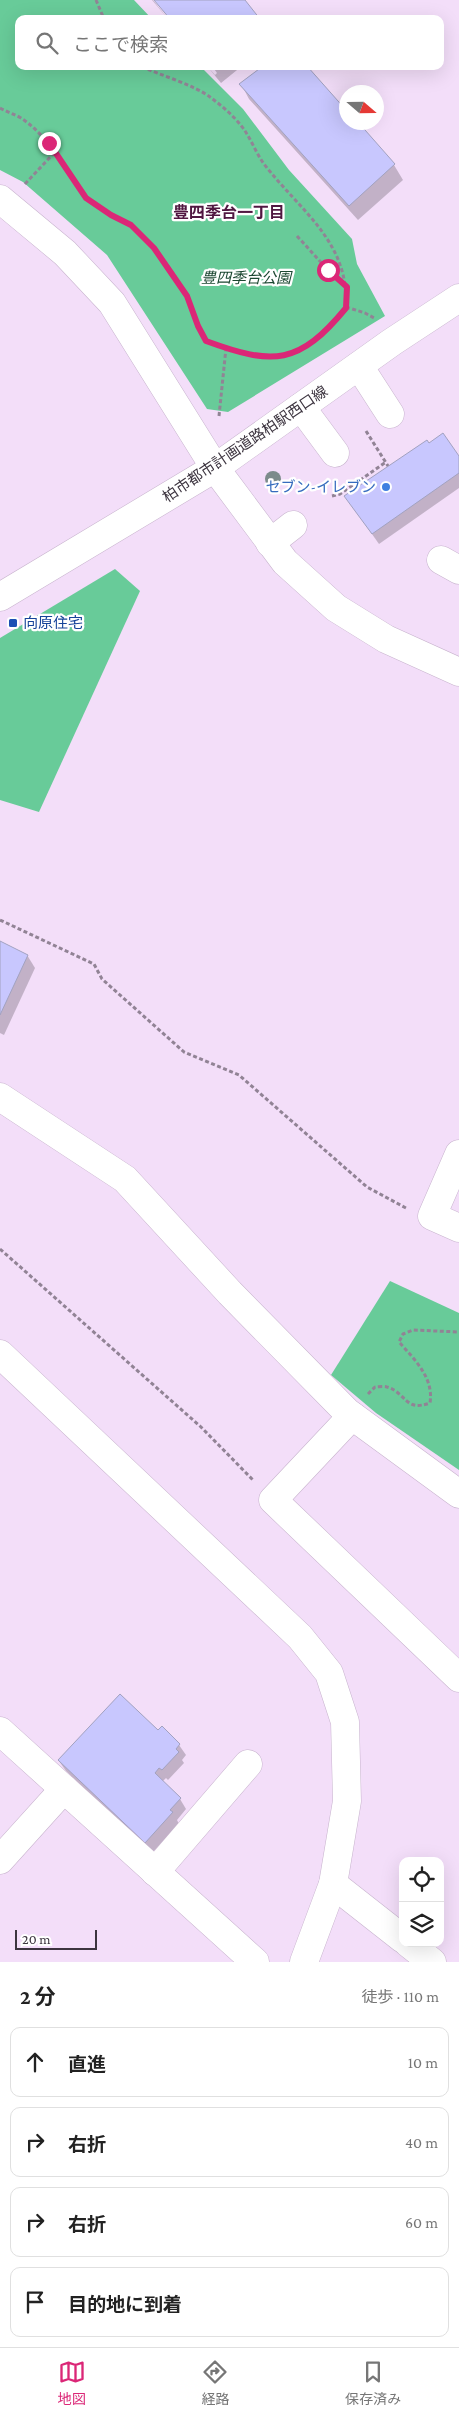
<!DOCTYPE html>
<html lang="ja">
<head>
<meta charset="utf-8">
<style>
	:root { --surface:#fff; --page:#f6f6f6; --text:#222; --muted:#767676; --line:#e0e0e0; --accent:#db2777 }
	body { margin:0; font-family:"Crimson Pro","Noto Sans JP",serif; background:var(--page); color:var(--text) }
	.controls { position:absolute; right:15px; bottom:15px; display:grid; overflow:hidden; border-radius:10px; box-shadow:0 5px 20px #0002 }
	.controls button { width:45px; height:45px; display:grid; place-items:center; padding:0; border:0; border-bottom:1px solid var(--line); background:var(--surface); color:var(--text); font:25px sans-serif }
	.compass { position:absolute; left:339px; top:85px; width:45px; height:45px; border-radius:50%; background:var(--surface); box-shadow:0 5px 20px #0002; rotate:110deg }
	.scale { position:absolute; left:15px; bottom:12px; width:82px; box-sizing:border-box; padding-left:5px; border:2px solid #3c343f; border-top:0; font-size:14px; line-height:18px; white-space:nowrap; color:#3c343f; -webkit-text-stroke:4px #fff; paint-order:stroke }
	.stop { position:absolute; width:15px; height:15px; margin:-11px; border:4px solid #db2777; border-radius:50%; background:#fff }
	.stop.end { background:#db2777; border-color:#fff; box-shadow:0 1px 5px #0008 }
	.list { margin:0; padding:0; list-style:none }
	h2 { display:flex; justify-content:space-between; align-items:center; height:65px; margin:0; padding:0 20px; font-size:21px }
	h2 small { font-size:16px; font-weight:400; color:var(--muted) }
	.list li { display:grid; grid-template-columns:32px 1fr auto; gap:15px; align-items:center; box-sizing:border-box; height:70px; margin:0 10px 10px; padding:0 10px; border:1px solid var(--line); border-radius:10px }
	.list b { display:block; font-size:19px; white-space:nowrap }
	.list em { font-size:16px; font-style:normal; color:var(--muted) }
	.icon { flex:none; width:28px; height:28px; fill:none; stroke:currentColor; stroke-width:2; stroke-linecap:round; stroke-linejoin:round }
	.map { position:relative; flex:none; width:459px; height:1962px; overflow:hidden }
	.search { position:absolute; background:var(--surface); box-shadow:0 5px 20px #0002; left:15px; right:15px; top:15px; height:55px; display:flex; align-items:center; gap:12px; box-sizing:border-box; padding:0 18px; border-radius:10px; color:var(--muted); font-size:19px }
	.sheet { height:385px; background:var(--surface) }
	nav { display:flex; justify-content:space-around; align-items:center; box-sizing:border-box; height:70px; border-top:1px solid var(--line); background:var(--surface); font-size:14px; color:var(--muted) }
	nav a { display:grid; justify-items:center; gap:2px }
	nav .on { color:var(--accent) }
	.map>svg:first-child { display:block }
	.green { fill:#68cb99 }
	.shadow { fill:#0003 }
	.building { fill:#c8c7fe; stroke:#a2a2c0 }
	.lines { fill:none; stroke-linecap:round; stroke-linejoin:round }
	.minor-casing { stroke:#c8b4ce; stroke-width:29 }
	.path { stroke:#918395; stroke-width:3; stroke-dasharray:4 2.5; stroke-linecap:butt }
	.minor { stroke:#fff; stroke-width:28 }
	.tree { fill:#7c8b8b }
	.route { stroke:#db2777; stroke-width:6 }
	.shop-dot { fill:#3f7fe0; stroke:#fff; stroke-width:2 }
	.transit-dot { fill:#1a4fb4; stroke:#fff; stroke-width:2 }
	.labels { text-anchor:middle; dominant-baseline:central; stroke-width:4.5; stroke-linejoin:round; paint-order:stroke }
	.park-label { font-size:15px; font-style:italic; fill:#1b4731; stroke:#fff }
	.street-label { font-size:15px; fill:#3c343f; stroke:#fff }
	.shop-label { font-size:15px; fill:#366cbe; stroke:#fff; text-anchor:end }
	.transit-label { font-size:15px; fill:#164399; stroke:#fff; text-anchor:start }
	.neighbourhood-label { font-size:16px; font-weight:bold; fill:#501741; stroke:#fff }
</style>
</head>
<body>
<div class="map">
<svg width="459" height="1962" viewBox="0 0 459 1962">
	<rect width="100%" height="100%" fill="#f3def9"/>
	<!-- green -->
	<g class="green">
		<polygon points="0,0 134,0 152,19 19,19 19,66 200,66 243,109 289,170 352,239 357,264 385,316 228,412 207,409 107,255 23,182 0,170"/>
		<polygon points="115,569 140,591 39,812 0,800 0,638"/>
		<polygon points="390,1281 459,1313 459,1470 376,1413 331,1375"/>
	</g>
	<!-- shadow -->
	<g class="shadow">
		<polygon points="152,0 153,0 168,19"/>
		<polygon points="207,66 215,75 217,73 212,66 242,66 221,83"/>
		<polygon points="306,66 346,112 346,122 394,165 403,180 358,220 249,99 241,84"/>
		<polygon points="459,458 459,488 379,544 346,497"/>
		<polygon points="0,943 27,955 35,968 4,1035 0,1033"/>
		<polygon points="158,1731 179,1745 186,1755 182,1760 184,1763 168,1780 166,1778 162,1782 180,1799 186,1809 177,1820 179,1824 152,1853 66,1771 59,1761"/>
	</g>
	<!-- building -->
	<g class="building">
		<polygon points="154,0 245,0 260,19 170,19"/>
		<polygon points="263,66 307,66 346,110 346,122 358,122 395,164 349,206 239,84"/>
		<polygon points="443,433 459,456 459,473 372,534 344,496 427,440 429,443"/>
		<polygon points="0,941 28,955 0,1015"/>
		<polygon points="120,1694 158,1730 162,1726 180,1744 176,1749 179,1752 162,1770 159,1768 155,1773 181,1798 170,1810 173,1812 145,1843 58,1760"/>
	</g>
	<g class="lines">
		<defs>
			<g id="minor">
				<polyline points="0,199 65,253 112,303 215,468 285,562 336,608 386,639 459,672"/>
				<polyline points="359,366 390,414"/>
				<polyline points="301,407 335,453"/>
				<polyline points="270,543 293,525"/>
				<polyline points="441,560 459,570"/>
				<polyline points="0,597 215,468 392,342 459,298"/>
				<polyline points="0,1097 125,1179 230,1293 347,1412 459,1494"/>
				<polyline points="459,1154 432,1216 459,1228"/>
				<polyline points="0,1354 300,1637 329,1673 345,1722 347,1801 333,1884 304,1962"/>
				<polyline points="352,1416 273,1500 459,1678"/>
				<polyline points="0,1731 255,1962"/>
				<polyline points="0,1860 64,1789"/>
				<polyline points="155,1872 248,1764"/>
				<polyline points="333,1884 403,1939"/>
				<polyline points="408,1943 432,1962"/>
			</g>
		</defs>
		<!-- minor casing -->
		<use href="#minor" class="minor-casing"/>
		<!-- path -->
		<g class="path">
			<polyline points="96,0 104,19"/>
			<path d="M0,108C7,112 14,114 21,118C51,138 64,169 86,196C97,211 120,215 133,227C154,246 174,271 186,296C194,311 198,327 206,341C273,365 299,364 346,307C349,241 301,212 264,164C256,153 251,139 243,128C234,116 222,106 210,97C194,85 160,75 140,66"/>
			<polyline points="25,184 55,152"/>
			<polyline points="297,236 328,270 347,286"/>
			<polyline points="346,307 365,313 376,319"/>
			<polyline points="219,416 226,348"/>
			<polyline points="366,431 388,466"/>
			<polyline points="332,496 340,494 386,462"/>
			<polyline points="0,920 94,964 102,979 184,1052 239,1075 367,1187 406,1208"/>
			<polyline points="0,1249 201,1427 253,1480"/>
			<path d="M368,1394L375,1387C378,1387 384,1386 387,1387C407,1393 404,1412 430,1403C434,1378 415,1360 399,1342L403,1334L413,1330L459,1332"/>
		</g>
		<!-- minor -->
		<use href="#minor" class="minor"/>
	</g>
	<!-- trees -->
	<circle class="tree" cx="273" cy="479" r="8"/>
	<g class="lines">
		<!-- route -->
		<path class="route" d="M49,143L86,198L111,215L131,225L154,248L187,296L198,326L206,341C274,366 299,365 346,308L347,287L328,270"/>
	</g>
	<!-- markers -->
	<circle class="shop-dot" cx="386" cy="487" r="5"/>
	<rect class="transit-dot" x="8" y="618" width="10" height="10" rx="2.5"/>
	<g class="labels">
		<!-- park labels -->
		<g class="park-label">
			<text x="246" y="278">豊四季台公園</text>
		</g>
		<!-- street labels -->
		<g class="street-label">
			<text transform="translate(245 444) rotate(-34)">柏市都市計画道路柏駅西口線</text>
		</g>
		<!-- shop labels -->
		<g class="shop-label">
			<text x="376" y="487">セブン-イレブン</text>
		</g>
		<!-- transit labels -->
		<g class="transit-label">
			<text x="23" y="623">向原住宅</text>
		</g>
		<!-- neighbourhood labels -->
		<g class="neighbourhood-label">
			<text x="229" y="212">豊四季台一丁目</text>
		</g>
	</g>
</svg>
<div class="controls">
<button><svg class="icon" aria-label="locate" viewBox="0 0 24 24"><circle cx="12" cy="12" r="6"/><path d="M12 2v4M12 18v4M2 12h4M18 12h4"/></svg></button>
<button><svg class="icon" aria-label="layers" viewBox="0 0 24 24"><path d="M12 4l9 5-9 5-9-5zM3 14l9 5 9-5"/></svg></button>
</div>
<svg class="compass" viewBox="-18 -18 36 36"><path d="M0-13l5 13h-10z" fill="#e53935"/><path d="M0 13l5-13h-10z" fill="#767676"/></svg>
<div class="scale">20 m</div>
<div class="stop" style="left:328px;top:270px"></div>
<div class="stop end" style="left:49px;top:143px"></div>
<div class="search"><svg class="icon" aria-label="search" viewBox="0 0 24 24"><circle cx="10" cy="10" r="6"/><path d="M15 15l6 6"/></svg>ここで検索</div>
</div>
<section class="sheet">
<h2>2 分<small>徒歩 · 110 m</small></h2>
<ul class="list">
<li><svg class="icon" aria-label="ahead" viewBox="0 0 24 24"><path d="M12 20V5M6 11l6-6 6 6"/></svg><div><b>直進</b></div><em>10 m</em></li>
<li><svg class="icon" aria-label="right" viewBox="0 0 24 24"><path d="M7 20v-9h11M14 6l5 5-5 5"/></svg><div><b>右折</b></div><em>40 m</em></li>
<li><svg class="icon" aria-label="right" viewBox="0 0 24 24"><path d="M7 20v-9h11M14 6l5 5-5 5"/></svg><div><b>右折</b></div><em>60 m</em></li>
<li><svg class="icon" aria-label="arrive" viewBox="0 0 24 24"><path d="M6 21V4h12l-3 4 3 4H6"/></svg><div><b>目的地に到着</b></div></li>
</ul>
</section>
<nav>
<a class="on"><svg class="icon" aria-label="map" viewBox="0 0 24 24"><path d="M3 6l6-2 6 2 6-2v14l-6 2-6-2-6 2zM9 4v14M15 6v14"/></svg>地図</a>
<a><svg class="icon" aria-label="directions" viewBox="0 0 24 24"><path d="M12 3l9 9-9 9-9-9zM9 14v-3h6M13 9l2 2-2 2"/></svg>経路</a>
<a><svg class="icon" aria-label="saved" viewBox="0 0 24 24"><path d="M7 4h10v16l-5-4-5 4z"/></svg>保存済み</a>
</nav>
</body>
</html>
